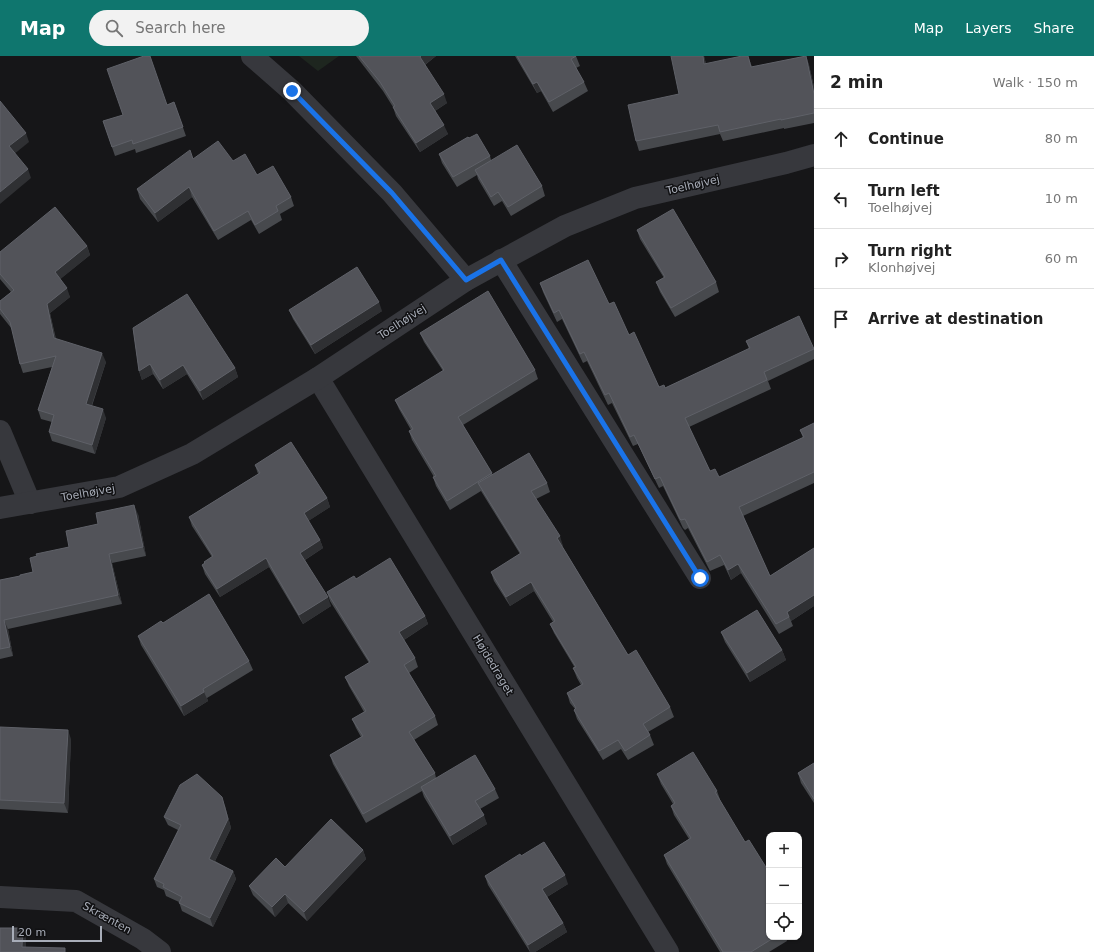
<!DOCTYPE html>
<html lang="en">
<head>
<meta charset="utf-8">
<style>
	:root { --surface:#fff; --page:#f2f2f2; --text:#222; --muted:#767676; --line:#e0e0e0; --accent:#0f766e }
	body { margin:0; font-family:"DejaVu Sans",sans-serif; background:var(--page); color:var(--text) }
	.controls { position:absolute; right:12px; bottom:12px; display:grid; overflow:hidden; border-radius:8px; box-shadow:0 1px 3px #0004 }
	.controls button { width:36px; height:36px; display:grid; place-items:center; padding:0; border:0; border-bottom:1px solid var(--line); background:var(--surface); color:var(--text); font:20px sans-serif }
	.scale { position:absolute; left:12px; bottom:10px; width:90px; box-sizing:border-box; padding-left:4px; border:2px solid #a8adb8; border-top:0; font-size:11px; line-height:14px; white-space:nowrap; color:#a8adb8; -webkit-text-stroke:3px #111113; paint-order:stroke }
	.stop { position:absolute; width:12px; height:12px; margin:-9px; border:3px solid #1a73e8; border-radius:50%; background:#fff }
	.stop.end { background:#1a73e8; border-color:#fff; box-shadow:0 1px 4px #0008 }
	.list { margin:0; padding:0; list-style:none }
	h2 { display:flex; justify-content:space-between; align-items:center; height:52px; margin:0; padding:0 16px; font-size:17px }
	h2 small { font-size:13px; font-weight:400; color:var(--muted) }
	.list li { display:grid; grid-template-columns:26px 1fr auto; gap:12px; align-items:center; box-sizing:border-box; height:60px; padding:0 16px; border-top:1px solid var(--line) }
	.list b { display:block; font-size:15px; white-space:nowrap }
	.list p { margin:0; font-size:13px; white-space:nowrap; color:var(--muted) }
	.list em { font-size:13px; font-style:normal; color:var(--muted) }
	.icon { flex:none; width:22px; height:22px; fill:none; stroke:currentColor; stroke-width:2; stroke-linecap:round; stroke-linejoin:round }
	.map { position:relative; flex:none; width:814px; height:896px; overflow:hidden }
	header { display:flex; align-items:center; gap:24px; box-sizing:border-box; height:56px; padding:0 20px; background:var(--accent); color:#fff }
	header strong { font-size:19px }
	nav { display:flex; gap:22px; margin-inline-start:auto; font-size:14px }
	.search { width:280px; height:36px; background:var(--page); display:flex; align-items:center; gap:10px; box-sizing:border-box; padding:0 14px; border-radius:22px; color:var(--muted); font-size:15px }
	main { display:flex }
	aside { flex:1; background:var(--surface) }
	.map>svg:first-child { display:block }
	.green { fill:#1e261f }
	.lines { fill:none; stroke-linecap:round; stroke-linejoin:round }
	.minor { stroke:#37383d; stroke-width:22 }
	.wall { fill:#47494d }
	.shaded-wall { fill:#2f3033 }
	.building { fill:#525359; stroke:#5f6168 }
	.route { stroke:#1a73e8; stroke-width:5 }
	.labels { text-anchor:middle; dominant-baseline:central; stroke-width:3; stroke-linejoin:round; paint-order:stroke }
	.street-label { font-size:11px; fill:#a8adb8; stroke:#111113 }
</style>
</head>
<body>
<header>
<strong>Map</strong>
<div class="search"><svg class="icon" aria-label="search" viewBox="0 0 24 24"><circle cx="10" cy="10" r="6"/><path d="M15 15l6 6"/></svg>Search here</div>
<nav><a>Map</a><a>Layers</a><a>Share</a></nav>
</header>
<main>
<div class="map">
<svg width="814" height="896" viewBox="0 0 814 896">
	<rect width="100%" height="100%" fill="#161618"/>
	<!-- green -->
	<polygon class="green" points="299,0 339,0 318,15"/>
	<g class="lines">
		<!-- minor -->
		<g class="minor">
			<polyline points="252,0 292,35 392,137 466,224"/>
			<polyline points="501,204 700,522"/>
			<polyline points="318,322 668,896"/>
			<polyline points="0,375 30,447"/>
			<polyline points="0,452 119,431 192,398 318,322 466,224 565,170 635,142 786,107 814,99"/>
			<polyline points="0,841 76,845 143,883 160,896"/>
		</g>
	</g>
	<!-- wall -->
	<g class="wall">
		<polygon points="356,0 436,0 425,9 447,47 435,55 448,78 420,96 396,60 393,51 383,35"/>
		<polygon points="515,0 576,0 580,10 576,12 584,26 588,35 553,56 541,35 537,37"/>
		<polygon points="704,0 706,8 748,0 752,11 806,0 809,9 814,31 814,67 784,73 784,72 723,85 720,78 639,95 636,85 679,38"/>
		<polygon points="174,46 186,80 136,97 135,93 115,100 103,65 167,49"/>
		<polygon points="469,82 490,100 491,104 542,130 545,140 511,160 502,145 494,150 478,123 477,119 457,131 442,107 439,98"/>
		<polygon points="194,103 233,105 257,119 291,141 294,150 280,158 282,164 259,178 251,164 218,184 192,141 158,166 140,143 137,133"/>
		<polygon points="637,174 716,226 719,236 675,261 660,236 656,226 664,222 640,183"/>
		<polygon points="87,190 90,199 60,223 70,241 50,257 56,283 106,306 92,350 106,362 95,398 52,385 49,376 52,366 41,363 38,354 52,311 23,317 20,308 12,273 0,258 0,245 11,236 0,223 0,196"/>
		<polygon points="540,227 609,248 629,279 659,331 665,332 749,293 746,285 814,292 814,303 768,325 771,333 689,371 710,415 719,421 803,382 800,374 814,367 814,427 743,460 770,520 814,492 814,550 791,565 793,570 779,578 741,517 731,524 724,509 710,515 688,472 685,474 683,472 663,430 659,432 638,388 633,390 612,347 608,349 587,305 583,307 562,263 557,266 543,236"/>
		<polygon points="289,254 382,255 315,298 293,263"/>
		<polygon points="133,272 235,312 238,321 203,344 187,318 163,333 153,318 142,324 139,315"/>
		<polygon points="420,277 535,314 538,323 463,369 493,419 547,427 550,436 536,443 563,490 562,490 628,599 670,651 674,661 648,676 650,679 654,689 628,704 621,693 603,704 577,663 574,654 575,653 570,647 567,637 581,629 577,622 573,612 575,612 554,577 550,568 553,566 534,535 510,550 494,525 491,516 520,498 481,435 450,454 436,430 433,421 434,421 412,384 409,375 411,374 399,353 395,344 443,315 424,286"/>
		<polygon points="255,409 327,442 330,451 308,465 320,484 323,492 305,504 331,550 303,568 269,511 220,541 205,518 202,509 205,507 212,501 192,470 189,461 258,418"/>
		<polygon points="138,458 146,500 112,507 122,548 8,573 13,600 0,603 0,524 20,520 33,516 37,500 69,491 98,468"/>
		<polygon points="356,523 425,560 428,568 404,584 415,602 418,611 409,617 435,660 438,669 414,684 435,717 436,722 495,733 499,742 480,753 487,768 453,789 424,741 422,735 366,767 333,708 330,699 361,681 356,672 352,663 364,656 349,630 345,621 369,607 330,545 327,536"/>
		<polygon points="163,567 249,605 253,614 207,642 208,645 184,660 141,589 138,580"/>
		<polygon points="721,576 782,594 786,604 750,626 725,586"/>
		<polygon points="0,671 71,683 68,757 0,753"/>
		<polygon points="814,707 814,747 801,727 798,717"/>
		<polygon points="657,718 717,735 769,881 786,881 787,885 769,896 720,896 667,808 664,799 689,783 674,759 671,750 673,748 661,728"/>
		<polygon points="225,750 231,772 215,805 233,815 236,823 213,871 182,855 179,846 166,840 164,834 157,831 154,823 178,774 168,769 164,761"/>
		<polygon points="363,794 366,803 307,865 288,847 275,861 253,839 249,830 285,811"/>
		<polygon points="521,800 568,828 547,841 563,867 567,876 535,896 530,896 488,829 485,820"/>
	</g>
	<!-- shaded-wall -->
	<g class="shaded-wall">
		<polygon points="421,0 436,0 423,10 420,1"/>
		<polygon points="703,0 704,0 708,17 704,8"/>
		<polygon points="748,0 751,8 754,20 751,11"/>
		<polygon points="806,0 809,9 814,31 814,38"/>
		<polygon points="537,26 541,35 537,37 533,28"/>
		<polygon points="444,38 447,47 433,56 430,47"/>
		<polygon points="444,69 448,78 420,96 416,87"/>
		<polygon points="26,77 29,86 13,99 9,90"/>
		<polygon points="28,113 31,122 0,148 0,136"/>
		<polygon points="189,131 192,141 158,166 155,157"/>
		<polygon points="87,190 90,199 58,225 55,216"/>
		<polygon points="67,232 70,241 50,257 57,291 54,282 47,248"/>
		<polygon points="379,246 382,255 315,298 311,289"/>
		<polygon points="102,297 106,306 89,357 86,348"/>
		<polygon points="150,308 153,318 142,324 139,315"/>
		<polygon points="183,309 187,318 163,333 160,324"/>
		<polygon points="235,312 238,321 203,344 200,335"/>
		<polygon points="103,353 106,362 95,398 92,389"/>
		<polygon points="327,442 330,451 307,466 304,457"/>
		<polygon points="134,449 138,458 146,500 143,491"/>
		<polygon points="560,480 563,490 560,491 557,482"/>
		<polygon points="320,484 323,492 303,505 300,497"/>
		<polygon points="109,498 112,507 122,548 118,539"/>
		<polygon points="266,502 269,511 220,541 217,533"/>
		<polygon points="738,508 741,517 731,524 728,514"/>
		<polygon points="531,526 534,535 510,550 506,541"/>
		<polygon points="814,539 814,550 791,565 787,556"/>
		<polygon points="328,541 331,550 303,568 299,559"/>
		<polygon points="425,560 428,568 402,585 399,576"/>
		<polygon points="4,564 8,573 13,600 10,591"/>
		<polygon points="782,594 786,604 750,626 747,617"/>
		<polygon points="204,636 208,645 184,660 181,650"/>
		<polygon points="68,674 71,683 68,757 64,747"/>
		<polygon points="222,741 225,750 231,772 212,811 209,803"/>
		<polygon points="484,759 487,768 453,789 450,780"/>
		<polygon points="363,794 366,803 307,865 304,856"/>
		<polygon points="233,815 236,823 213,871 210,862"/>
		<polygon points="565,819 568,828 545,842 542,833"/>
		<polygon points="285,838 288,847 275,861 272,851"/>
		<polygon points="563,867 567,876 535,896 530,896 528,889"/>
		<polygon points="23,872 26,882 26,896 22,891"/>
	</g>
	<!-- building -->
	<g class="building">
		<polygon points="144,0 150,0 167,49 174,46 183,71 133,88 132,84 112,91 103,65 123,59 107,13"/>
		<polygon points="359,0 421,0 420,1 444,38 430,47 444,69 416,87 393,51 395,50 380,26"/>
		<polygon points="517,0 576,0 571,3 584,26 549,46 537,26 533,28"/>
		<polygon points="671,0 703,0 704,8 742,0 748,0 751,11 806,0 814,38 814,57 781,64 781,63 720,76 718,69 636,85 628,49 679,38"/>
		<polygon points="0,45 26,77 9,90 28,113 0,136"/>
		<polygon points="477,78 490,100 453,121 439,98 468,81 469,82"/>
		<polygon points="218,85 233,105 245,98 257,119 273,110 291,141 276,150 278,155 255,169 248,155 214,175 189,131 155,157 137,133 190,94 193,103"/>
		<polygon points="517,89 542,130 508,151 498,136 491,141 475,114"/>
		<polygon points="55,151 87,190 55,216 67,232 47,248 54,282 102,297 86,348 103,353 92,389 49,376 54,359 38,354 56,300 20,308 10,266 0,253 0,245 14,234 0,218 0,196"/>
		<polygon points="673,153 716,226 671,252 656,226 665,221 637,174"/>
		<polygon points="588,204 609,248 614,246 629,279 634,276 659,331 664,329 665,332 750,292 746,285 799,260 814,293 764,316 767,324 685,362 710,415 715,413 719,421 804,381 800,374 814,367 814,416 739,451 770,520 814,492 814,539 787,556 789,561 776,568 738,508 728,514 720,499 707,506 685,463 681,464 680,463 660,421 655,423 634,379 630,381 609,337 605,339 584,296 580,298 559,254 554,257 540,227"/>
		<polygon points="357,211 379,246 311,289 289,254"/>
		<polygon points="488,235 535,314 458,361 492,417 447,445 433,421 436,420 409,375 413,373 395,344 444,314 420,277"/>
		<polygon points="187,238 235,312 200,335 183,309 160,324 150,308 139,315 133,272"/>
		<polygon points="291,386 327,442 304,457 320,484 300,497 328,541 299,559 266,502 217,533 202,509 205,507 204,506 213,500 189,461 260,417 255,409"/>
		<polygon points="529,397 547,427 531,435 560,480 557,482 628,599 636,594 670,651 643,668 650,679 625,695 618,684 599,695 574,654 576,652 567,637 583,628 573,612 576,611 550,568 555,565 531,526 506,541 491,516 521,497 478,427"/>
		<polygon points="134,449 143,491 109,498 118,539 4,564 10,591 0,593 0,524 20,520 20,519 33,516 30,502 37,500 36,498 69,491 66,475 98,468 96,457"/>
		<polygon points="390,502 425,560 399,576 415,602 404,609 435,660 409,676 435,717 363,758 330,699 363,680 352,663 366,655 345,621 370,606 327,536 354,520 356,523"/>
		<polygon points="209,538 249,605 203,633 204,636 181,650 138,580 161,565 163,567"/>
		<polygon points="757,554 782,594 747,617 721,576"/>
		<polygon points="0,671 68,674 64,747 0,744"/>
		<polygon points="693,696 717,735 715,736 745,786 749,784 769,816 769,881 775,881 751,896 723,896 664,799 691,782 671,750 675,747 657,718"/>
		<polygon points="475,699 495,733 475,745 484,759 450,780 421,731"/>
		<polygon points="814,707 814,743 798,717"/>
		<polygon points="197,718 222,741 228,763 209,803 233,815 210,862 179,847 182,841 163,831 164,828 154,823 181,769 164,761 180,729"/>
		<polygon points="331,763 363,794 304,856 285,838 272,851 249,830 276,802 285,811"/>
		<polygon points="544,786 565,819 542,833 563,867 528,889 485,820 520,798 521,800"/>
		<polygon points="0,872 23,872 22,891 65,892 65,896 0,896"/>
	</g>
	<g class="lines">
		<!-- route -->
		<polyline class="route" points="292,35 392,137 466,224 501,204 700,522"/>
	</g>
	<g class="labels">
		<!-- street labels -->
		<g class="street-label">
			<text transform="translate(693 129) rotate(-13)">Toelhøjvej</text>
			<text transform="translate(402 266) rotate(-33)">Toelhøjvej</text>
			<text transform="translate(88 437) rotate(-10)">Toelhøjvej</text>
			<text transform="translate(493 609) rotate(59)">Højdedraget</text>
			<text transform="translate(107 862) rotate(29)">Skrænten</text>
		</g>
	</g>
</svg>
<div class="controls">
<button>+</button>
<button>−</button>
<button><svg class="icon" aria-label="locate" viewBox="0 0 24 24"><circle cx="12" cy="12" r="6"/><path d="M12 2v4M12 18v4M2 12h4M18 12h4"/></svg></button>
</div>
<div class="scale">20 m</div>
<div class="stop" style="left:700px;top:522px"></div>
<div class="stop end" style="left:292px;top:35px"></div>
</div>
<aside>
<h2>2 min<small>Walk · 150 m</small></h2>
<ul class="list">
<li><svg class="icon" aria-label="ahead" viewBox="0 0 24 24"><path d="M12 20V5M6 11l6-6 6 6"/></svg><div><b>Continue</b></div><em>80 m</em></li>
<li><svg class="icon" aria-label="left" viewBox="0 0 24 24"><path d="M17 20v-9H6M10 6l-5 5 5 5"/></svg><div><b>Turn left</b><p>Toelhøjvej</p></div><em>10 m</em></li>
<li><svg class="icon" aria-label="right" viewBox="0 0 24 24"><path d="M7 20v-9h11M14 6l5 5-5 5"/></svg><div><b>Turn right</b><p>Klonhøjvej</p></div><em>60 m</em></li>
<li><svg class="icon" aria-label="arrive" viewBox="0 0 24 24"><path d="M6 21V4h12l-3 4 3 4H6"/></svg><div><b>Arrive at destination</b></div></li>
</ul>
</aside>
</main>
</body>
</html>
